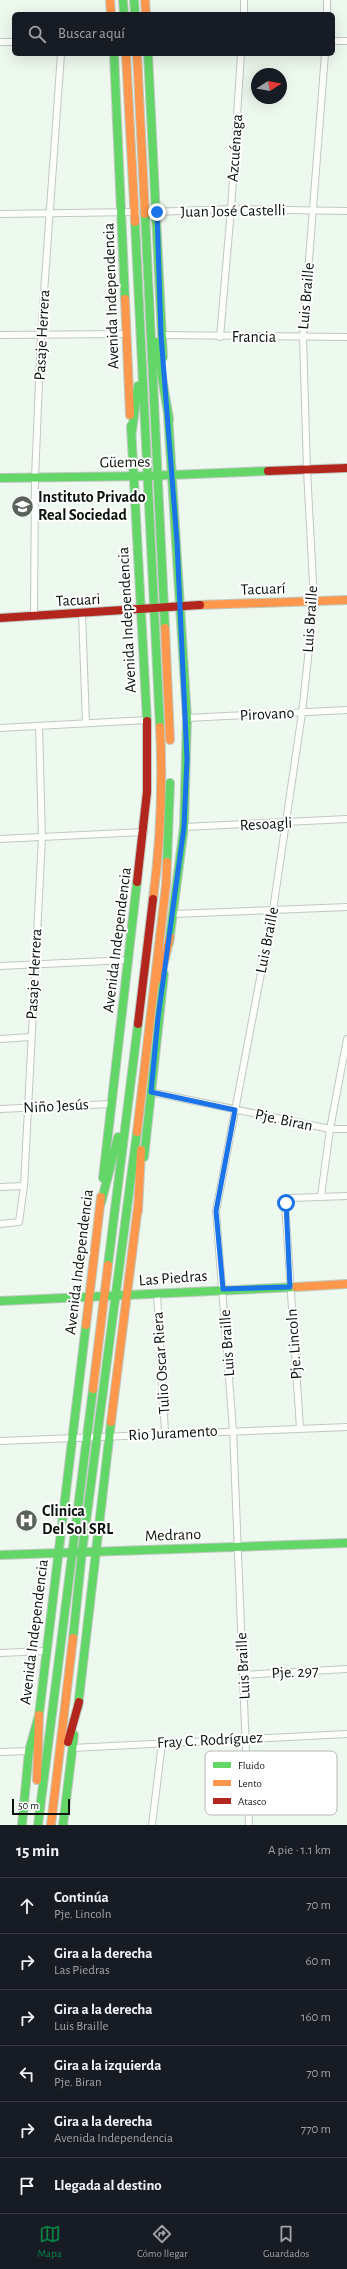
<!DOCTYPE html>
<html lang="es">
<head>
<meta charset="utf-8">
<style>
	:root { --surface:#171b24; --page:#20242c; --text:#f1f3f6; --muted:#9ea1a6; --line:#363941; --accent:#0b8043 }
	body { margin:0; font-family:"Alegreya Sans",sans-serif; background:var(--page); color:var(--text) }
	.compass { position:absolute; left:251px; top:68px; width:36px; height:36px; border-radius:50%; background:var(--surface); box-shadow:0 4px 16px #0002; rotate:79deg }
	.scale { position:absolute; left:12px; bottom:10px; width:58px; box-sizing:border-box; padding-left:4px; border:2px solid #0a130c; border-top:0; font-size:11px; line-height:14px; white-space:nowrap; color:#0a130c; -webkit-text-stroke:3px #fff; paint-order:stroke }
	.stop { position:absolute; width:12px; height:12px; margin:-9px; border:3px solid #1a73e8; border-radius:50%; background:#fff }
	.stop.end { background:#1a73e8; border-color:#fff; box-shadow:0 1px 4px #0008 }
	.list { margin:0; padding:0; list-style:none }
	h2 { display:flex; justify-content:space-between; align-items:center; height:52px; margin:0; padding:0 16px; font-size:17px }
	h2 small { font-size:13px; font-weight:400; color:var(--muted) }
	.list li { display:grid; grid-template-columns:26px 1fr auto; gap:12px; align-items:center; box-sizing:border-box; height:56px; padding:0 16px; border-top:1px solid var(--line) }
	.list b { display:block; font-size:15px; white-space:nowrap }
	.list p { margin:0; font-size:13px; white-space:nowrap; color:var(--muted) }
	.list em { font-size:13px; font-style:normal; color:var(--muted) }
	.icon { flex:none; width:22px; height:22px; fill:none; stroke:currentColor; stroke-width:2; stroke-linecap:round; stroke-linejoin:round }
	.map { position:relative; flex:none; width:347px; height:1825px; overflow:hidden }
	.search { position:absolute; background:var(--surface); box-shadow:0 4px 16px #0002; left:12px; right:12px; top:12px; height:44px; display:flex; align-items:center; gap:10px; box-sizing:border-box; padding:0 14px; border-radius:6px; color:var(--muted); font-size:15px }
	.sheet { height:388px; background:var(--surface) }
	nav { display:flex; justify-content:space-around; align-items:center; box-sizing:border-box; height:56px; border-top:1px solid var(--line); background:var(--surface); font-size:11px; color:var(--muted) }
	nav a { display:grid; justify-items:center; gap:2px }
	nav .on { color:var(--accent) }
	.map>svg:first-child { display:block }
	.lines { fill:none; stroke-linecap:round; stroke-linejoin:round }
	.street-casing { stroke:#bfc9c0; stroke-width:8 }
	.fast-casing { stroke:#bfc9c0; stroke-width:10 }
	.slow-casing { stroke:#bfc9c0; stroke-width:10 }
	.jam-casing { stroke:#bfc9c0; stroke-width:10 }
	.street { stroke:#fcfefc; stroke-width:6 }
	.fast { stroke:#63d668; stroke-width:8 }
	.slow { stroke:#ff974d; stroke-width:8 }
	.jam { stroke:#b3261e; stroke-width:8 }
	.route { stroke:#1a73e8; stroke-width:5 }
	.labels { text-anchor:middle; dominant-baseline:central; stroke-width:4; stroke-linejoin:round; paint-order:stroke }
	.street-label { font-size:16px; fill:#0a130c; stroke:#fff }
	.poi-label { font-size:16px; font-weight:bold; fill:#0a130c; stroke:#fff; text-anchor:start }
	.key { fill:#fff; stroke:#b6b8b6; stroke-width:1 }
	.key-label { font-size:11px; fill:#0a130c }
</style>
</head>
<body>
<div class="map">
<svg width="347" height="1825" viewBox="0 0 347 1825">
	<rect width="100%" height="100%" fill="#edf8ee"/>
	<g class="lines">
		<defs>
			<g id="street">
				<polyline points="244,14 244,0"/>
				<polyline points="327,14 327,0"/>
				<polyline points="333,41 347,41"/>
				<polyline points="0,42 14,42"/>
				<polyline points="152,212 231,209 347,211"/>
				<polyline points="0,214 136,212"/>
				<polyline points="0,335 125,334"/>
				<polyline points="161,335 347,337"/>
				<polyline points="220,337 231,209 241,54"/>
				<polyline points="82,614 86,723"/>
				<polyline points="34,616 35,478 41,335 61,54"/>
				<polyline points="187,718 347,710"/>
				<polyline points="0,728 147,720"/>
				<polyline points="184,827 347,819"/>
				<polyline points="0,839 144,832"/>
				<polyline points="173,914 347,907"/>
				<polyline points="0,966 129,960"/>
				<polyline points="0,1039 30,1037"/>
				<polyline points="151,1092 330,1129 347,1129"/>
				<polyline points="0,1109 111,1104"/>
				<polyline points="0,1187 24,1186"/>
				<polyline points="321,1196 330,1129 347,1039"/>
				<polyline points="0,1224 19,1222 24,1186 42,838 39,726"/>
				<polyline points="157,1293 165,1433"/>
				<polyline points="300,1428 285,1203 290,1198 347,1196"/>
				<polyline points="0,1441 347,1427"/>
				<polyline points="0,1653 45,1651"/>
				<polyline points="243,1675 347,1669"/>
				<polyline points="72,1748 347,1734"/>
				<polyline points="0,1752 29,1751"/>
				<polyline points="152,1825 162,1743"/>
				<polyline points="249,1825 233,1430 216,1211 273,910 302,713 314,602 307,470 303,337 325,54"/>
			</g>
			<g id="fast">
				<polyline points="123,0 124,14"/>
				<polyline points="134,0 135,14"/>
				<polyline points="114,54 125,299"/>
				<polyline points="148,54 163,357"/>
				<polyline points="145,214 165,628"/>
				<polyline points="135,222 160,727"/>
				<polyline points="156,342 169,419"/>
				<polyline points="168,414 187,718 184,827 169,943"/>
				<polyline points="131,426 147,721"/>
				<polyline points="132,431 138,386"/>
				<polyline points="0,478 147,476 268,471"/>
				<polyline points="167,862 170,783"/>
				<polyline points="144,1157 164,974"/>
				<polyline points="103,1178 137,882"/>
				<polyline points="101,1203 118,1137"/>
				<polyline points="108,1265 138,1024"/>
				<polyline points="0,1301 296,1287"/>
				<polyline points="0,1555 347,1543"/>
				<polyline points="73,1638 82,1552 137,1132"/>
				<polyline points="78,1707 111,1422"/>
				<polyline points="22,1825 29,1751 39,1715 86,1325"/>
				<polyline points="38,1825 93,1389"/>
				<polyline points="63,1825 74,1735"/>
			</g>
			<g id="slow">
				<polyline points="110,0 111,14"/>
				<polyline points="145,0 146,14"/>
				<polyline points="126,54 135,222"/>
				<polyline points="137,54 145,214"/>
				<polyline points="125,299 130,415"/>
				<polyline points="200,605 347,600"/>
				<polyline points="165,628 170,740"/>
				<path d="M153,899C161,839 163,787 160,727"/>
				<polyline points="160,979 170,937"/>
				<polyline points="137,1132 166,885 167,862"/>
				<polyline points="138,1211 141,1150"/>
				<polyline points="296,1287 347,1284"/>
				<polyline points="86,1325 101,1197"/>
				<polyline points="93,1389 108,1265"/>
				<polyline points="111,1422 138,1206"/>
				<polyline points="37,1780 39,1715"/>
				<polyline points="51,1825 73,1638"/>
			</g>
			<g id="jam">
				<polyline points="268,471 347,468"/>
				<polyline points="0,618 200,605"/>
				<polyline points="137,882 147,792 147,721"/>
				<polyline points="138,1024 153,899"/>
				<polyline points="68,1742 79,1702"/>
			</g>
		</defs>
		<!-- street casing -->
		<use href="#street" class="street-casing"/>
		<!-- fast casing -->
		<use href="#fast" class="fast-casing"/>
		<!-- slow casing -->
		<use href="#slow" class="slow-casing"/>
		<!-- jam casing -->
		<use href="#jam" class="jam-casing"/>
		<!-- street -->
		<use href="#street" class="street"/>
		<!-- fast -->
		<use href="#fast" class="fast"/>
		<!-- slow -->
		<use href="#slow" class="slow"/>
		<!-- jam -->
		<use href="#jam" class="jam"/>
	</g>
	<g class="lines">
		<!-- route -->
		<polyline class="route" points="157,212 161,335 177,542 187,759 184,827 158,1018 151,1092 235,1110 216,1211 223,1289 290,1287 286,1203"/>
	</g>
	<!-- icons -->
	<defs>
		<symbol id="school-disc" viewBox="-11 -11 22 22"><circle r="9.5" fill="#59635b" stroke="#fff"/><path d="M0-5L7-2L0 1L-7-2ZM-4 1L0 2.5L4 1V4Q0 6-4 4Z" fill="#fff"/></symbol>
		<symbol id="hospital-disc" viewBox="-11 -11 22 22"><circle r="9.5" fill="#59635b" stroke="#fff"/><path d="M-5-5h3v3.5h4V-5h3V5h-3V1.5h-4V5h-3Z" fill="#fff"/></symbol>
	</defs>
	<g fill-rule="evenodd">
		<use href="#school-disc" x="10" y="494" width="25" height="25"/>
		<use href="#hospital-disc" x="14" y="1508" width="25" height="25"/>
	</g>
	<g class="labels">
		<!-- street labels -->
		<g class="street-label">
			<text transform="translate(235 148) rotate(-86)">Azcuénaga</text>
			<text transform="translate(233 211) rotate(-1)">Juan José Castelli</text>
			<text transform="translate(111 296) rotate(-92)">Avenida Independencia</text>
			<text transform="translate(306 296) rotate(-85)">Luis Braille</text>
			<text transform="translate(42 335) rotate(-87)">Pasaje Herrera</text>
			<text x="254" y="337">Francia</text>
			<text transform="translate(125 462) rotate(-1)">Güemes</text>
			<text transform="translate(263 589) rotate(-2)">Tacuarí</text>
			<text transform="translate(78 600) rotate(-3)">Tacuari</text>
			<text transform="translate(310 619) rotate(-86)">Luis Braille</text>
			<text transform="translate(127 620) rotate(-93)">Avenida Independencia</text>
			<text transform="translate(267 714) rotate(-3)">Pirovano</text>
			<text transform="translate(266 824) rotate(-3)">Resoagli</text>
			<text transform="translate(117 940) rotate(-83)">Avenida Independencia</text>
			<text transform="translate(267 940) rotate(-79)">Luis Braille</text>
			<text transform="translate(34 974) rotate(-87)">Pasaje Herrera</text>
			<text transform="translate(56 1106) rotate(-3)">Niño Jesús</text>
			<text transform="translate(284 1120) rotate(12)">Pje. Biran</text>
			<text transform="translate(79 1262) rotate(-83)">Avenida Independencia</text>
			<text transform="translate(173 1278) rotate(-4)">Las Piedras</text>
			<text transform="translate(227 1343) rotate(-94)">Luis Braille</text>
			<text transform="translate(294 1344) rotate(-94)">Pje. Lincoln</text>
			<text transform="translate(161 1363) rotate(-94)">Tulio Oscar Riera</text>
			<text transform="translate(173 1433) rotate(-3)">Rio Juramento</text>
			<text transform="translate(173 1535) rotate(-2)">Medrano</text>
			<text transform="translate(34 1632) rotate(-83)">Avenida Independencia</text>
			<text transform="translate(243 1666) rotate(-93)">Luis Braille</text>
			<text transform="translate(295 1672) rotate(-3)">Pje. 297</text>
			<text transform="translate(210 1740) rotate(-3)">Fray C. Rodríguez</text>
		</g>
		<!-- poi labels -->
		<g class="poi-label">
			<text x="38" y="497">Instituto Privado<tspan x="38" dy="18">Real Sociedad</tspan></text>
			<text x="42" y="1511">Clinica<tspan x="42" dy="18">Del Sol SRL</tspan></text>
		</g>
	</g>
	<!-- legend -->
	<rect x="205" y="1751" width="132" height="64" rx="6" class="key"/>
	<rect x="213" y="1762" width="18" height="6" fill="#63d668"/>
	<rect x="213" y="1780" width="18" height="6" fill="#ff974d"/>
	<rect x="213" y="1798" width="18" height="6" fill="#b3261e"/>
	<g class="key-label">
		<text x="238" y="1769">Fluido</text>
		<text x="238" y="1787">Lento</text>
		<text x="238" y="1805">Atasco</text>
	</g>
</svg>
<svg class="compass" viewBox="-18 -18 36 36"><path d="M0-13l5 13h-10z" fill="#e53935"/><path d="M0 13l5-13h-10z" fill="#9ea1a6"/></svg>
<div class="scale">50 m</div>
<div class="stop" style="left:286px;top:1203px"></div>
<div class="stop end" style="left:157px;top:212px"></div>
<div class="search"><svg class="icon" aria-label="search" viewBox="0 0 24 24"><circle cx="10" cy="10" r="6"/><path d="M15 15l6 6"/></svg>Buscar aquí</div>
</div>
<section class="sheet">
<h2>15 min<small>A pie · 1.1 km</small></h2>
<ul class="list">
<li><svg class="icon" aria-label="ahead" viewBox="0 0 24 24"><path d="M12 20V5M6 11l6-6 6 6"/></svg><div><b>Continúa</b><p>Pje. Lincoln</p></div><em>70 m</em></li>
<li><svg class="icon" aria-label="right" viewBox="0 0 24 24"><path d="M7 20v-9h11M14 6l5 5-5 5"/></svg><div><b>Gira a la derecha</b><p>Las Piedras</p></div><em>60 m</em></li>
<li><svg class="icon" aria-label="right" viewBox="0 0 24 24"><path d="M7 20v-9h11M14 6l5 5-5 5"/></svg><div><b>Gira a la derecha</b><p>Luis Braille</p></div><em>160 m</em></li>
<li><svg class="icon" aria-label="left" viewBox="0 0 24 24"><path d="M17 20v-9H6M10 6l-5 5 5 5"/></svg><div><b>Gira a la izquierda</b><p>Pje. Biran</p></div><em>70 m</em></li>
<li><svg class="icon" aria-label="right" viewBox="0 0 24 24"><path d="M7 20v-9h11M14 6l5 5-5 5"/></svg><div><b>Gira a la derecha</b><p>Avenida Independencia</p></div><em>770 m</em></li>
<li><svg class="icon" aria-label="arrive" viewBox="0 0 24 24"><path d="M6 21V4h12l-3 4 3 4H6"/></svg><div><b>Llegada al destino</b></div></li>
</ul>
</section>
<nav>
<a class="on"><svg class="icon" aria-label="map" viewBox="0 0 24 24"><path d="M3 6l6-2 6 2 6-2v14l-6 2-6-2-6 2zM9 4v14M15 6v14"/></svg>Mapa</a>
<a><svg class="icon" aria-label="directions" viewBox="0 0 24 24"><path d="M12 3l9 9-9 9-9-9zM9 14v-3h6M13 9l2 2-2 2"/></svg>Cómo llegar</a>
<a><svg class="icon" aria-label="saved" viewBox="0 0 24 24"><path d="M7 4h10v16l-5-4-5 4z"/></svg>Guardados</a>
</nav>
</body>
</html>
